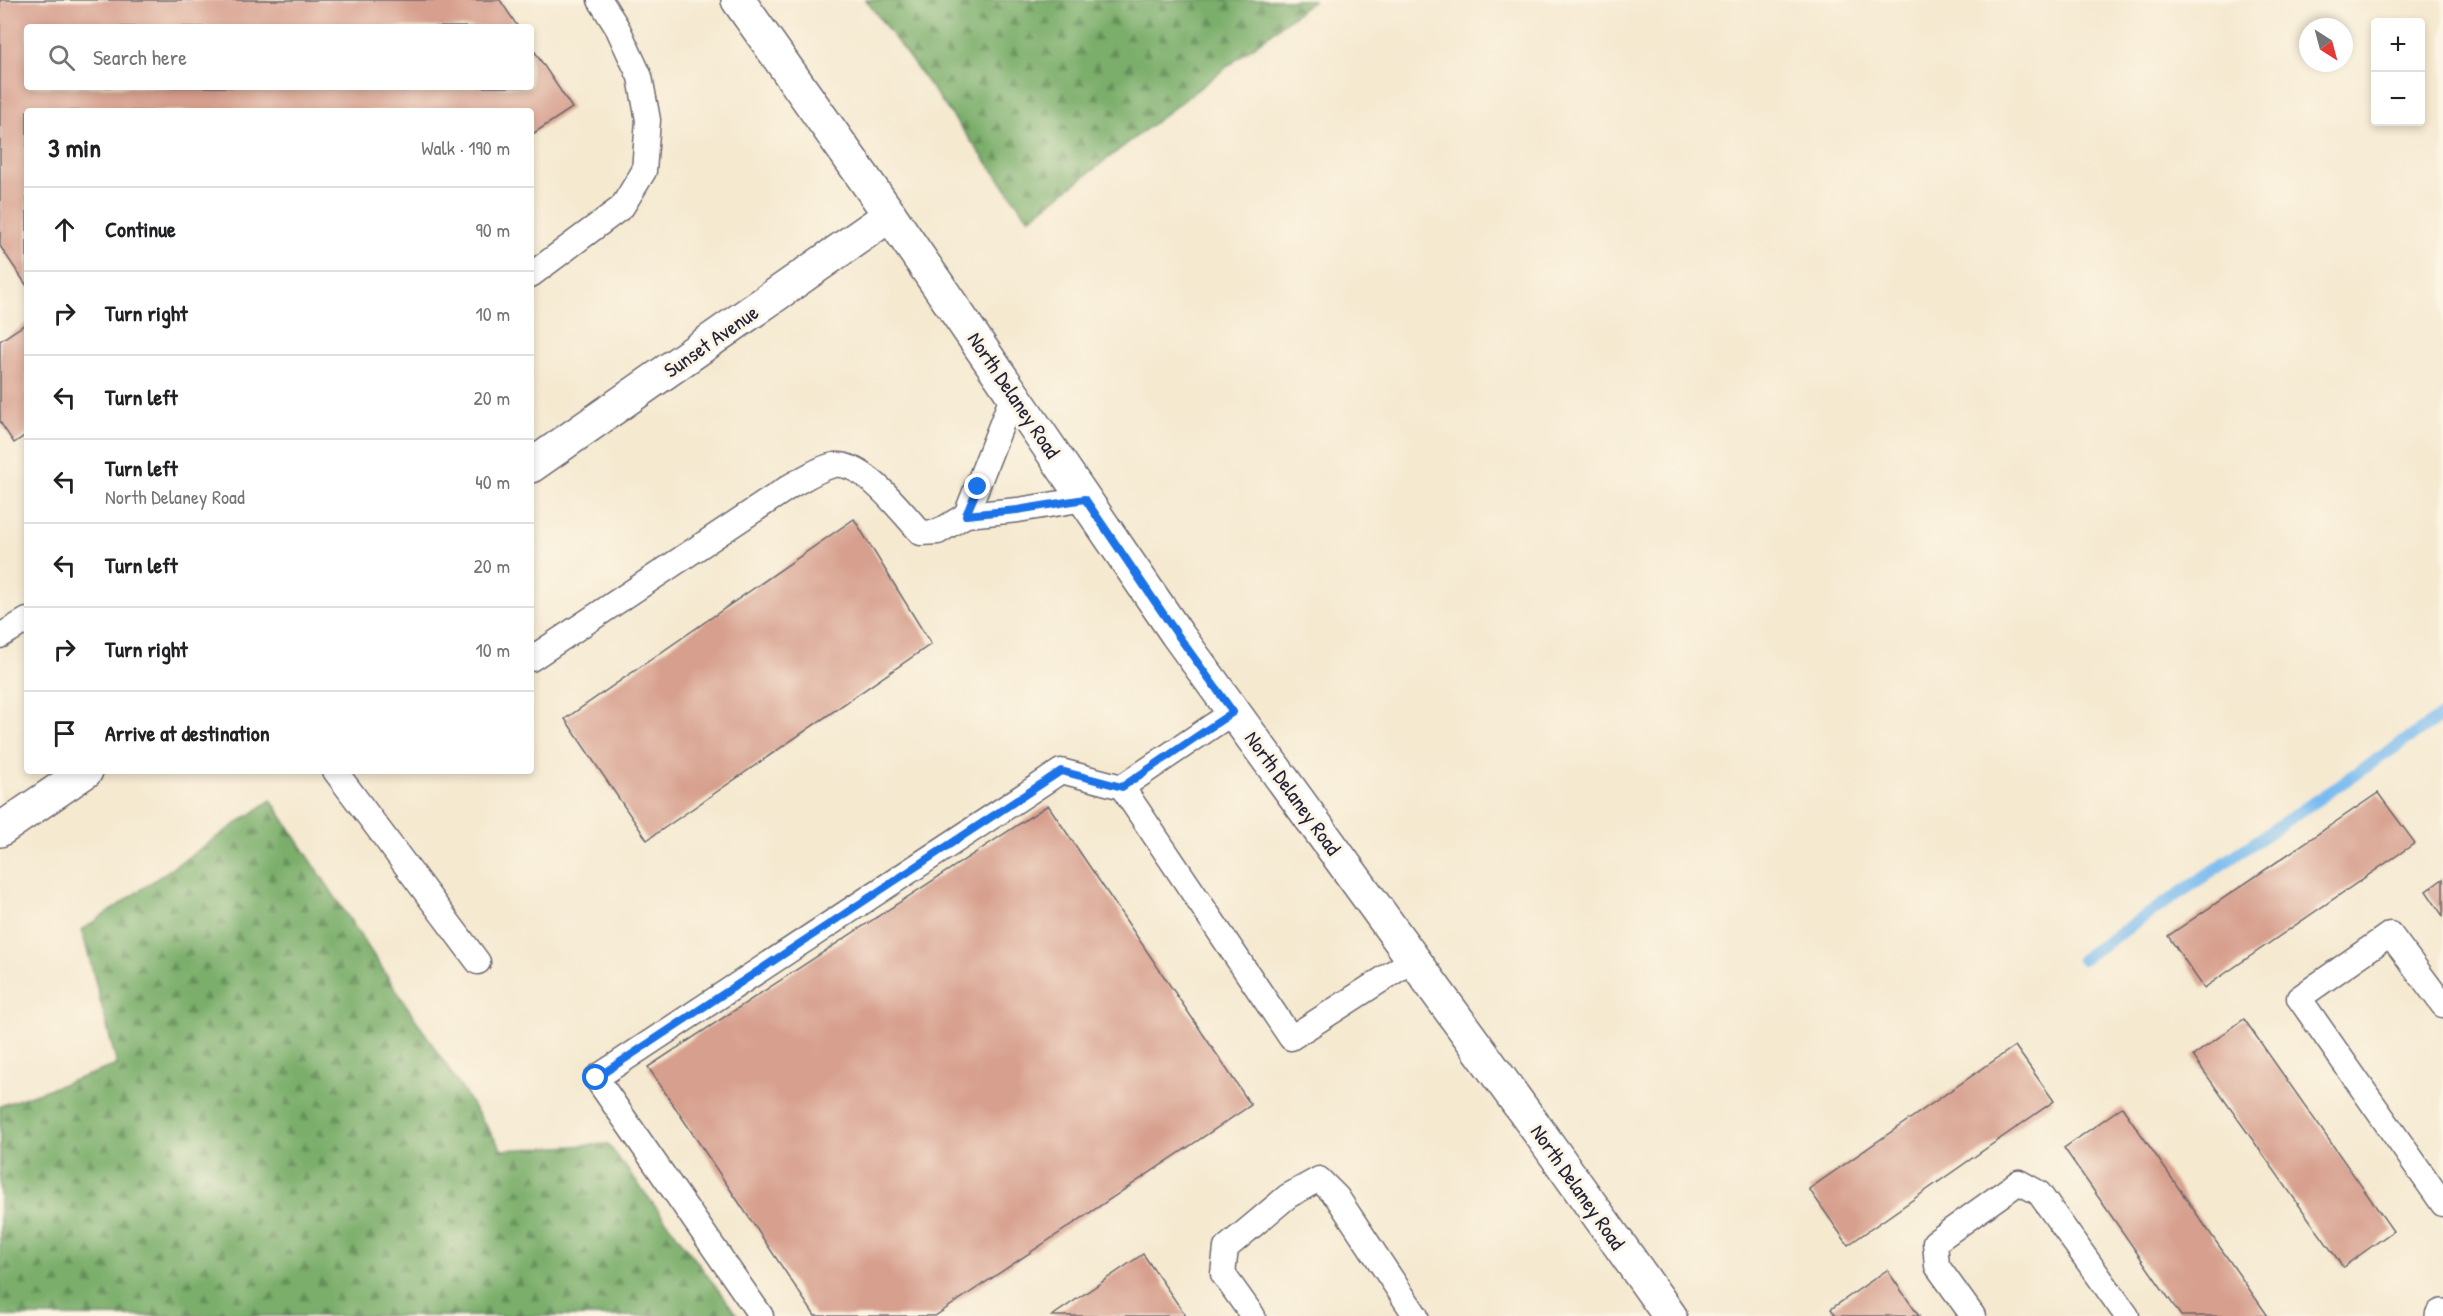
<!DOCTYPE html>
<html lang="en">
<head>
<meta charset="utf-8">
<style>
	:root { --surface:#fff; --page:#f2f2f2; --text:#202124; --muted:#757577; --line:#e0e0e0 }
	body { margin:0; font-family:"Patrick Hand",sans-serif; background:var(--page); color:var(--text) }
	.controls { position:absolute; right:18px; top:18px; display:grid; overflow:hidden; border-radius:6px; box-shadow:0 3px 9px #0003 }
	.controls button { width:54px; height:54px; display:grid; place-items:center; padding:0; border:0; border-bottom:2px solid var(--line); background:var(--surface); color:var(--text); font:30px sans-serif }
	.compass { position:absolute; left:2299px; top:18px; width:54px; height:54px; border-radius:50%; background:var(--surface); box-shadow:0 3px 9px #0003; rotate:144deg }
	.stop { position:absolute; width:18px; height:18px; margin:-14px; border:4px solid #1a73e8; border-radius:50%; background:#fff }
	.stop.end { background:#1a73e8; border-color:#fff; box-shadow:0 2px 6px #0008 }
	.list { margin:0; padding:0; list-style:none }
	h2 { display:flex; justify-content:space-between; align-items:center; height:78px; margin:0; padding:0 24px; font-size:26px }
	h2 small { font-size:20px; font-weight:400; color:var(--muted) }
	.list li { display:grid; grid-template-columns:39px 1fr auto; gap:18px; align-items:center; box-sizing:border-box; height:84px; padding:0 24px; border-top:2px solid var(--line) }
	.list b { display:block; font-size:22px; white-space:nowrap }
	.list p { margin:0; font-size:20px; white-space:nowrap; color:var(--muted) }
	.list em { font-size:20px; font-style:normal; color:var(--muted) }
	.icon { flex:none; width:33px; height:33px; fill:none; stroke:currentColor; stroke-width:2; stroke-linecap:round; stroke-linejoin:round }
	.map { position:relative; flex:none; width:2443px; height:1316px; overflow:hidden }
	.search { position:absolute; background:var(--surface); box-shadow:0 3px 9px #0003; left:24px; top:24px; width:510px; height:66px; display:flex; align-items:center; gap:15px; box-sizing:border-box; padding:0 21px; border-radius:6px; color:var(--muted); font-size:22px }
	.panel { position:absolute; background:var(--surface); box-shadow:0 3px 9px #0003; left:24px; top:108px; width:510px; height:666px; border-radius:6px }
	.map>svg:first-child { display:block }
	.forest { fill:url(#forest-firs); stroke:#4e6852; stroke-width:1.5 }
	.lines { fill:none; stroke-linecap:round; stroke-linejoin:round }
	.stream { stroke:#79bbef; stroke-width:12 }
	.building { fill:#d79f8d }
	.service-casing { stroke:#6c686f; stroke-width:27 }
	.minor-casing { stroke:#6c686f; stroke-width:36 }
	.tertiary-casing { stroke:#6c686f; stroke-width:36 }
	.service { stroke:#fff; stroke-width:24 }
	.minor { stroke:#fff; stroke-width:33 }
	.tertiary { stroke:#fff; stroke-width:33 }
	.route { stroke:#1a73e8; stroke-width:8 }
	.labels { text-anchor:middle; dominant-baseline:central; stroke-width:6; stroke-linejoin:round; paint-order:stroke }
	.street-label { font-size:21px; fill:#22223b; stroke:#fcf5e5 }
</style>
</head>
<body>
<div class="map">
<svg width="2443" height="1316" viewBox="0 0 2443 1316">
	<defs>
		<pattern id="forest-firs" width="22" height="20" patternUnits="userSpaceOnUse" patternTransform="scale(1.5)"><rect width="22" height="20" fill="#7aae6a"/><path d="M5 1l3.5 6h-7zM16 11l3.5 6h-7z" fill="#648d58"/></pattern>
	</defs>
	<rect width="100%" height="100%" fill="#fcf5e5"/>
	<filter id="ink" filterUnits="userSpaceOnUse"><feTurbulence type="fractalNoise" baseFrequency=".0167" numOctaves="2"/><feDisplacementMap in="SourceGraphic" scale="12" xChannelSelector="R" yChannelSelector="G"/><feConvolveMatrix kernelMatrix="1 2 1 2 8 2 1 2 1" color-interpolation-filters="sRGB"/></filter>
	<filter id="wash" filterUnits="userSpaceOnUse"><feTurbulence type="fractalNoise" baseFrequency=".008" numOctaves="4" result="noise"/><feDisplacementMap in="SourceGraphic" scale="24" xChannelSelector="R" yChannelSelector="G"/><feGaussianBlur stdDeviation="1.35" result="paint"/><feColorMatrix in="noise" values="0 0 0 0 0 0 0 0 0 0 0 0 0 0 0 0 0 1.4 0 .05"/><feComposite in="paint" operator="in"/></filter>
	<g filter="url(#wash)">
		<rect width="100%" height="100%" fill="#f5e9d0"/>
		<!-- forest -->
		<g class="forest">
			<polygon points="866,0 1314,0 1029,219"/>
			<polygon points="271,800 502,1150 608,1144 738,1316 0,1316 0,1106 117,1065 82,930"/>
		</g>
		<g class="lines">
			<!-- stream -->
			<polyline class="stream" points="2082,959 2443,715"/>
		</g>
		<g id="blocks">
			<!-- building -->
			<g class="building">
				<polygon points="0,0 500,0 518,27 27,27 27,87 531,87 531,46 572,108 531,135 531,111 27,111 27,286 0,246"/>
				<polygon points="27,323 27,434 14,443 0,422 0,341"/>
				<polygon points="854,519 931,644 647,840 565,719"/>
				<polygon points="2378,793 2415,843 2204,988 2168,936"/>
				<polygon points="1048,805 1251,1105 935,1316 815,1316 648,1067"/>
				<polygon points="2443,879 2443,916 2426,891"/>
				<polygon points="2244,1019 2393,1231 2343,1267 2193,1056"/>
				<polygon points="2015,1046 2054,1101 1848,1245 1809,1189"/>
				<polygon points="2122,1107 2268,1316 2181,1316 2064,1148"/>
				<polygon points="1143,1254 1186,1316 1052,1316"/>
				<polygon points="1887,1270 1919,1316 1836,1316 1831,1309"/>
			</g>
		</g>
	</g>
	<g filter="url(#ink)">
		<use href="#blocks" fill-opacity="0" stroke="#6c686f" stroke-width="1.5"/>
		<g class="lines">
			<defs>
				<g id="service">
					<polyline points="531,275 622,207 644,171 648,120 640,77 618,29 600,0"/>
					<polyline points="966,515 1013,395"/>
					<polyline points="0,636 27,620"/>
					<path d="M531,659L792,485C804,479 821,467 835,465C865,462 902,513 921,533L938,532L966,515L1018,510L1085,499"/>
					<polyline points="1233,712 1122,787 1291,1038 1414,959"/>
					<polyline points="335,771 478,962"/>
					<polyline points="2443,1005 2390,934 2299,998 2443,1204"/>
					<polyline points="761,1316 596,1078 1061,771 1122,787"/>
					<polyline points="1253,1316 1223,1274 1226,1248 1288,1196 1319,1179 1337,1197 1416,1316"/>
					<polyline points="1973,1316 1937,1266 1935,1242 2019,1182 2039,1193 2127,1316"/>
				</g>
				<polyline id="minor" points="2442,1316 2443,1316"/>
				<g id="tertiary">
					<polyline points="738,0 890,215 1177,634 1547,1143 1670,1316"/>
					<polyline points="531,466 890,215"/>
					<polyline points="0,830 86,771"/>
				</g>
			</defs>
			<!-- service casing -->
			<use href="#service" class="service-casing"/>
			<!-- minor casing -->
			<use href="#minor" class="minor-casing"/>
			<!-- tertiary casing -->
			<use href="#tertiary" class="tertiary-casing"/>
			<!-- service -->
			<use href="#service" class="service"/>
			<!-- minor -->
			<use href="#minor" class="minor"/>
			<!-- tertiary -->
			<use href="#tertiary" class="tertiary"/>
		</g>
	</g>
	<g class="lines" filter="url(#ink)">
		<!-- route -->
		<polyline class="route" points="596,1078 1061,771 1122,787 1233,712 1177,634 1085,499 1017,510 966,515 978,487"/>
	</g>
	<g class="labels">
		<!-- street labels -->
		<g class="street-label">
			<text transform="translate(711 341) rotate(-35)">Sunset Avenue</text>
			<text transform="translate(1014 395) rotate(56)">North Delaney Road</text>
			<text transform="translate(1293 793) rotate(54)">North Delaney Road</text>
			<text transform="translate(1578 1187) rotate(55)">North Delaney Road</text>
		</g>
	</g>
</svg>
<div class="controls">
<button>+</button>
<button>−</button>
</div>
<svg class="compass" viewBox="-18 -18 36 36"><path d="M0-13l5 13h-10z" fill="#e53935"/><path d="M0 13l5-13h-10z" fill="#757577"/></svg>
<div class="stop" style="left:596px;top:1078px"></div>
<div class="stop end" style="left:978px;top:487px"></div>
<div class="search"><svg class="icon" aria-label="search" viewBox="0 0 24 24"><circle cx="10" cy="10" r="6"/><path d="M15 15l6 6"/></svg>Search here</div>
<section class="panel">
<h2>3 min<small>Walk · 190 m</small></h2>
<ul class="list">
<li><svg class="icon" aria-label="ahead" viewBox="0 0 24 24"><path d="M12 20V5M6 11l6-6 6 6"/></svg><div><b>Continue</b></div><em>90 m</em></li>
<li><svg class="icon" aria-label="right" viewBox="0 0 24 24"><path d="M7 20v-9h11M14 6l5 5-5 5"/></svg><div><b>Turn right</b></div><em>10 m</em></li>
<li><svg class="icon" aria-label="left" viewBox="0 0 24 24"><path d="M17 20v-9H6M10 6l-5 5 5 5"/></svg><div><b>Turn left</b></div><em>20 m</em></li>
<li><svg class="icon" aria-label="left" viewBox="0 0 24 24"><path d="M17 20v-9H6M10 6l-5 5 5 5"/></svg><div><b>Turn left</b><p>North Delaney Road</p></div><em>40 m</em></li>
<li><svg class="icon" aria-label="left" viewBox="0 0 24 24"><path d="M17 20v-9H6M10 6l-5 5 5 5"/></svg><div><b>Turn left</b></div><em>20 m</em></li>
<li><svg class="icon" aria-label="right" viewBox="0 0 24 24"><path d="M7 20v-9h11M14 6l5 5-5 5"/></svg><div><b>Turn right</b></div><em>10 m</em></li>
<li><svg class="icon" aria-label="arrive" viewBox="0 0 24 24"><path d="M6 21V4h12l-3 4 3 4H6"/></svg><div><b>Arrive at destination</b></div></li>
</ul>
</section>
</div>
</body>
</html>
